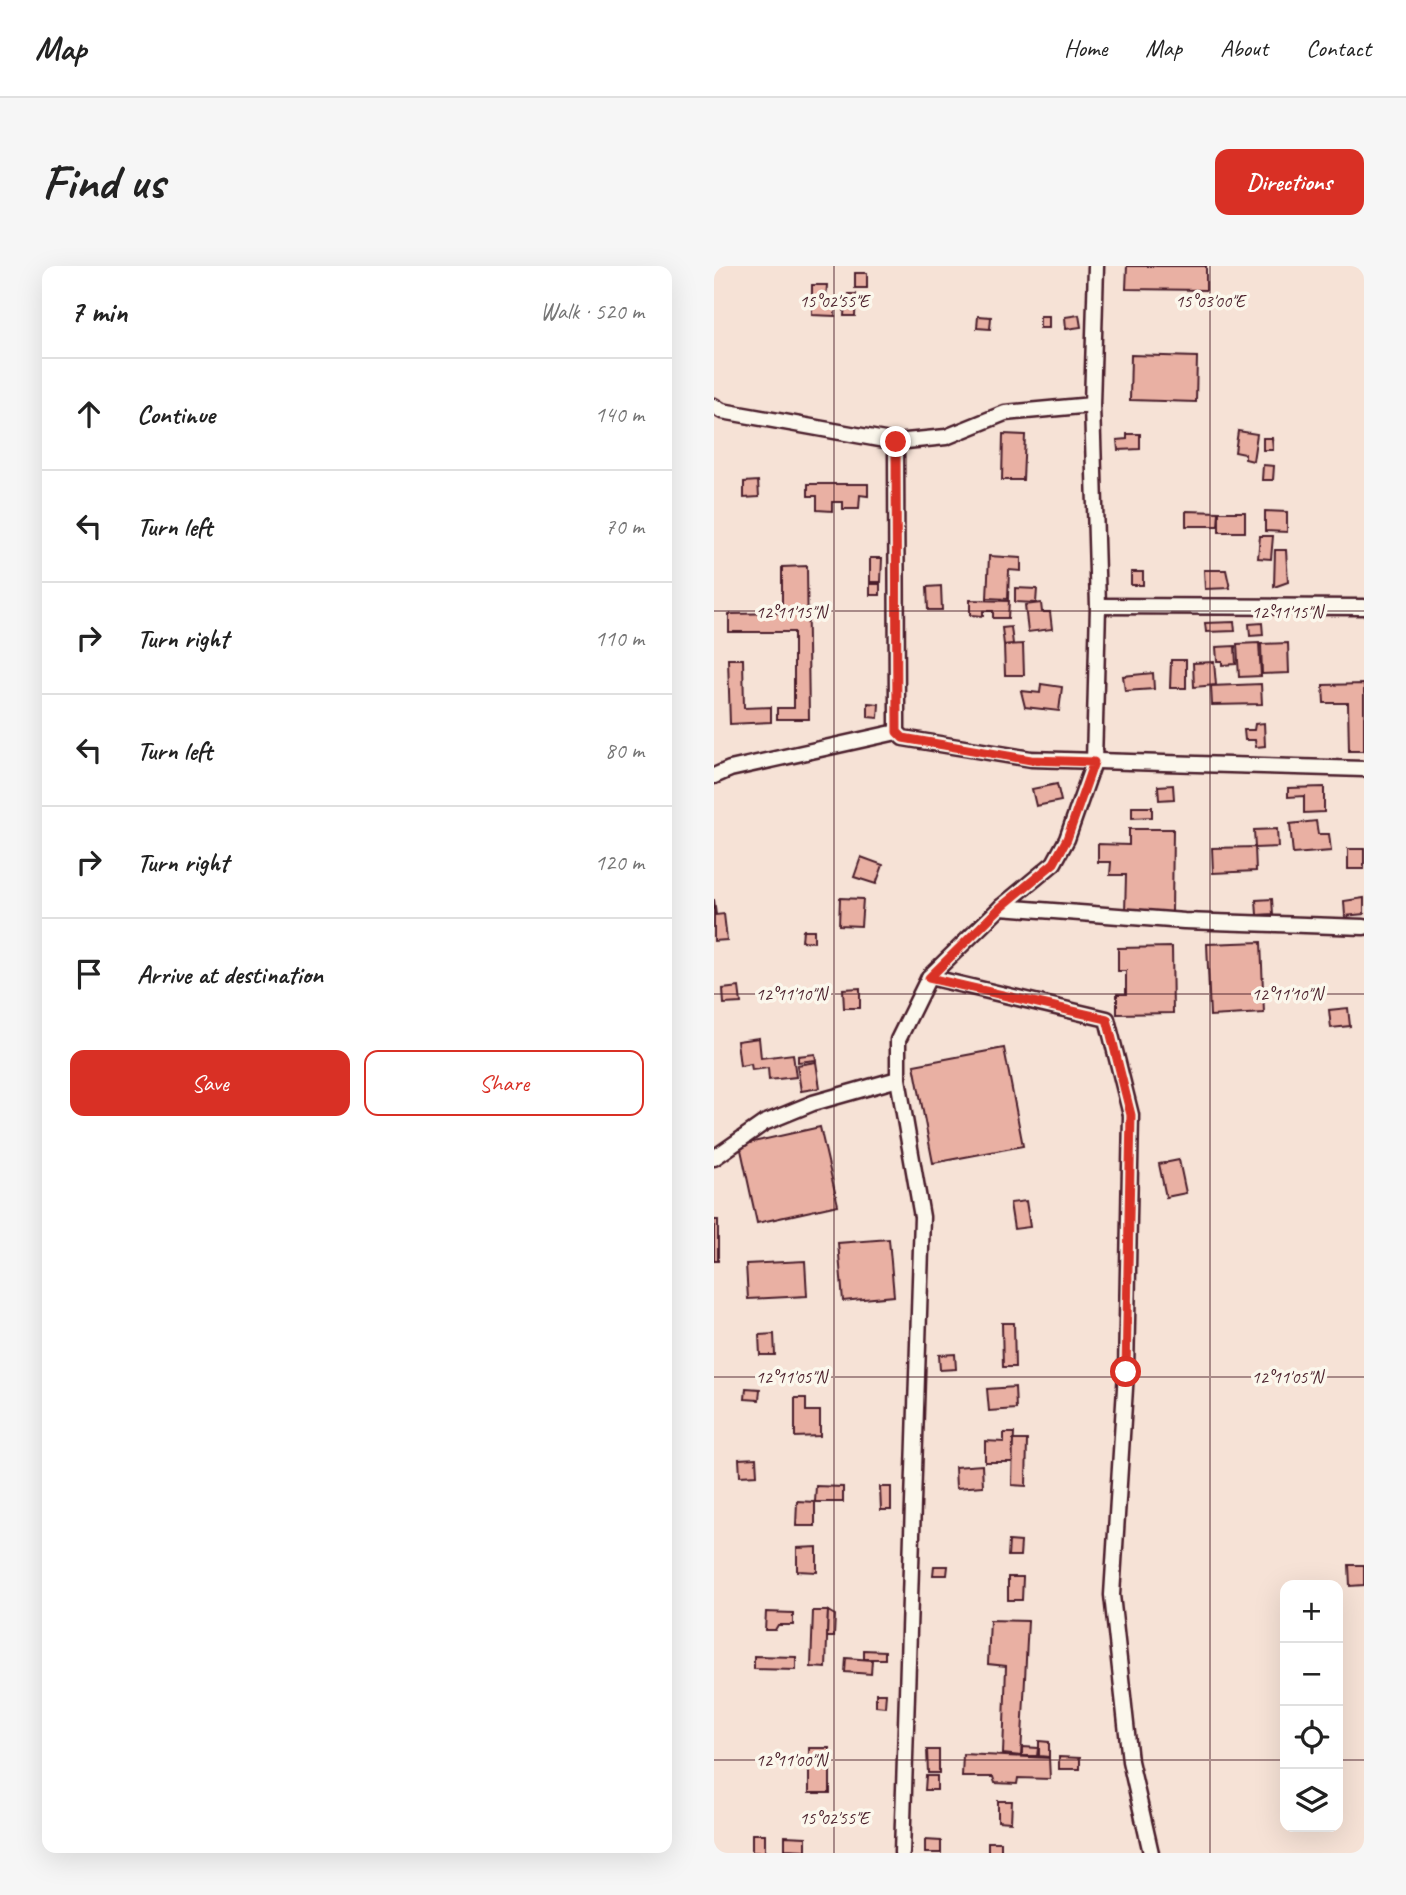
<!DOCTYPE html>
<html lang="en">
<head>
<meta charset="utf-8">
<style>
	:root { --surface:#fff; --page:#f6f6f6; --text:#222; --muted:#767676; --line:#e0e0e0; --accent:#d93025 }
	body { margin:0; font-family:Caveat,sans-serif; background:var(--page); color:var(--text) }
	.controls { position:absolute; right:21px; bottom:21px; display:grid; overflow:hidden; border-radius:14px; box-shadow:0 7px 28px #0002 }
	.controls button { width:63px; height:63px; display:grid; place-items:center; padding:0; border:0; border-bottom:2px solid var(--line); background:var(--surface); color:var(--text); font:35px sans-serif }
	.stop { position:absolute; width:21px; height:21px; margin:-16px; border:5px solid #d93025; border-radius:50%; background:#fff }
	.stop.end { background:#d93025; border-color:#fff; box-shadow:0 2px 7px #0008 }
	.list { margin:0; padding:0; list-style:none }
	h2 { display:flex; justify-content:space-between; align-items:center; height:91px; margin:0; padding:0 28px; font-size:30px }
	h2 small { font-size:23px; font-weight:400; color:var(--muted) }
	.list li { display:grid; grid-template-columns:46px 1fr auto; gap:21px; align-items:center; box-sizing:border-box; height:112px; padding:0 28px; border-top:2px solid var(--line) }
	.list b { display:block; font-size:26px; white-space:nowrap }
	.list em { font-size:23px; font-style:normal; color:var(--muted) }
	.actions { display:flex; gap:14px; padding:21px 28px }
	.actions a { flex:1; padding:16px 0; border:2px solid var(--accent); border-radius:14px; text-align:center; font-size:24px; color:var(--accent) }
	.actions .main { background:var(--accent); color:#fff }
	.icon { flex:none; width:38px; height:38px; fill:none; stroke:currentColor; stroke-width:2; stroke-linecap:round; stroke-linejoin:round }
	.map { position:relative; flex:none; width:650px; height:1587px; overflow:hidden; border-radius:14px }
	header { display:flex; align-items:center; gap:42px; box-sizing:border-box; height:98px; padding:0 35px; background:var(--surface); border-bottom:2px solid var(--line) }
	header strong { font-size:33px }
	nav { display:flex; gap:38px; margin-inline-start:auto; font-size:24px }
	.intro { display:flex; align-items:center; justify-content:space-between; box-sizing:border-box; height:168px; padding:0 42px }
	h1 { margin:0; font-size:49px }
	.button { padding:18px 32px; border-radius:14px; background:var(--accent); color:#fff; font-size:24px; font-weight:700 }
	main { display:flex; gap:42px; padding:0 42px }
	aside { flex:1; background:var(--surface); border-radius:14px; box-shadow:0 7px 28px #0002 }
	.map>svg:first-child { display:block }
	.building { fill:#e9b0a3; stroke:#4a1f2b; stroke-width:2 }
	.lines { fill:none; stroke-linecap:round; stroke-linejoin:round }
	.minor-casing { stroke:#4a1f2b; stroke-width:19 }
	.minor { stroke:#fbf7ec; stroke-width:14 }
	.route { stroke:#d93025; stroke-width:9 }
	.ticks { fill:none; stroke:#4a1f2b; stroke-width:2; stroke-opacity:0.45 }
	.ticks-label { font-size:18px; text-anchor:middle; fill:#4a1f2b; stroke:#fbf7ec; stroke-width:7; stroke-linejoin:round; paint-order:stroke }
</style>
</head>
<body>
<header>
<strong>Map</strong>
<nav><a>Home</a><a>Map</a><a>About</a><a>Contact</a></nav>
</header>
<div class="intro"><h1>Find us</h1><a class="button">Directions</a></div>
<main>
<aside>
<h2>7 min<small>Walk · 520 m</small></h2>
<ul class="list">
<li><svg class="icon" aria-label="ahead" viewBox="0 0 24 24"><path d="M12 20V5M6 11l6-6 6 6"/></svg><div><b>Continue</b></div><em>140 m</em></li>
<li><svg class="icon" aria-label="left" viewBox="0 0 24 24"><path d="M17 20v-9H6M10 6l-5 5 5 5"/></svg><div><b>Turn left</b></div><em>70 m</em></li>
<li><svg class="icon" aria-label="right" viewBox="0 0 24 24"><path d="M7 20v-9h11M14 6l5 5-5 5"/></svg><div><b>Turn right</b></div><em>110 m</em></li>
<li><svg class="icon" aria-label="left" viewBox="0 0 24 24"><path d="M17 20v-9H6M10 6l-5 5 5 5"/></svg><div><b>Turn left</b></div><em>80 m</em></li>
<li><svg class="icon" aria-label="right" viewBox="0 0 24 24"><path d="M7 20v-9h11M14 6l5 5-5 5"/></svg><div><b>Turn right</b></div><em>120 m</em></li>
<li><svg class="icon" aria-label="arrive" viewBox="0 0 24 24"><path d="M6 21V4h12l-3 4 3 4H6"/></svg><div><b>Arrive at destination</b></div></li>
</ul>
<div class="actions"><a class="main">Save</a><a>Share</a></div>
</aside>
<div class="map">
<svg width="650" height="1587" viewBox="0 0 650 1587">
	<rect width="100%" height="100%" fill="#f6e2d6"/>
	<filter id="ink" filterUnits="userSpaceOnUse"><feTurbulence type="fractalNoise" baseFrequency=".0143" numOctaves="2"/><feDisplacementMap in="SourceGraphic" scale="14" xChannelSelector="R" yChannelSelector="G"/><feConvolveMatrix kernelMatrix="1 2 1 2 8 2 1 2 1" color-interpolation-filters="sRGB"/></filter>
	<g filter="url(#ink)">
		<!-- building -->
		<g class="building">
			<polygon points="413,0 492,0 492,24 412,23"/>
			<rect x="141" y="7" width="12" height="15"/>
			<polygon points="98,19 113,19 112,33 121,33 121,50 98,49"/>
			<polygon points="135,28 142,28 141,50 130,50 131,36 135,36"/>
			<polygon points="365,49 367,61 352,63 351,51"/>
			<polygon points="264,50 277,51 276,63 263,62"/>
			<rect x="326" y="50" width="9" height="12"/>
			<polygon points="417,89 483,91 482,136 416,134"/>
			<polygon points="524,165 543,168 539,195 531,193 531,188 521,186"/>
			<polygon points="289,168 311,169 309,214 288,214"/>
			<polygon points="413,168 426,168 426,183 404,184 403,174 413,173"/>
			<polygon points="549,172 558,172 559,184 549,184"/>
			<polygon points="549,199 560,200 559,214 548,214"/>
			<polygon points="44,215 45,231 30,232 30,216"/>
			<polygon points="94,218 154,218 154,230 146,229 145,243 129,243 129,236 118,236 118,245 103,244 103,230 94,230"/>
			<polygon points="472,245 505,246 504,260 472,260"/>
			<polygon points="551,245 573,246 573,266 551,265"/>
			<rect x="505" y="246" width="26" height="20"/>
			<polygon points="546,270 559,270 557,293 544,292"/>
			<polygon points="561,284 572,284 574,316 560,321"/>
			<polygon points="275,290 307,292 307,305 295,304 294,333 273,332"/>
			<polygon points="156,292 168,292 167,316 156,316"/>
			<polygon points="93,300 95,453 63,453 63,442 80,442 80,366 15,366 15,348 68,347 68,301"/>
			<polygon points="490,304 512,304 516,322 491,323"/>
			<rect x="417" y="306" width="12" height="13"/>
			<rect x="156" y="318" width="10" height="11"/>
			<polygon points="227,320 228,344 214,344 213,321"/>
			<polygon points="301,322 323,323 322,337 301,336"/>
			<polygon points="256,334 295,335 294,352 279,352 279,345 269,345 269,350 256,349"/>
			<polygon points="327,337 328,346 336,346 338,363 314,366 311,339"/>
			<polygon points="520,356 521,365 492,366 491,357"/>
			<polygon points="548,357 549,369 536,370 535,358"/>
			<polygon points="297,361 299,378 290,379 288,362"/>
			<polygon points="545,377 547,410 525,411 523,378"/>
			<polygon points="574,377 575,407 548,408 547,378"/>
			<polygon points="309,378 310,409 291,409 290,379"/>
			<polygon points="521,380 522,398 508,399 508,395 503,395 502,381"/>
			<polygon points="14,393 29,393 30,442 57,441 57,456 16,458"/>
			<polygon points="457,394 472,394 472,422 456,422"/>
			<polygon points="500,396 502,419 480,421 479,397"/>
			<polygon points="439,407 440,423 411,425 409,410"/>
			<polygon points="327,418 348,421 345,445 311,441 307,425 326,427"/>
			<polygon points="547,418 548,438 498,439 497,420"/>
			<polygon points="650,418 650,485 635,485 634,437 610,437 609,419"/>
			<polygon points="154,437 165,438 164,452 154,451"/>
			<polygon points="550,457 551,480 542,481 541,474 531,474 530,464 540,464 541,458"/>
			<polygon points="343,518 347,535 322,540 318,523"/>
			<polygon points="459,519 460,533 445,534 444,520"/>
			<polygon points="610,521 610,546 590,547 590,530 574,531 574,522"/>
			<polygon points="418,541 438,541 438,551 418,552"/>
			<polygon points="602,555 604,568 615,568 617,585 579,588 576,558"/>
			<polygon points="415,563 459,563 458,646 411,646 412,609 396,609 397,596 384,596 384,578 415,579"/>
			<polygon points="563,563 564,581 541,582 540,564"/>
			<polygon points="541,581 542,605 499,607 498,582"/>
			<rect x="634" y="583" width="16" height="20"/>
			<polygon points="147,591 169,599 162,618 140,611"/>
			<polygon points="126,632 149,633 147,660 125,659"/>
			<polygon points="650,632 650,648 631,650 630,635"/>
			<polygon points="0,633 2,649 10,648 13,674 0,675"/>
			<polygon points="558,633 559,648 543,649 542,634"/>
			<polygon points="89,664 100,664 100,676 88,675"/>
			<polygon points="547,676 550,747 496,750 493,678"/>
			<polygon points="458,681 459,747 403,748 403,728 412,728 412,705 404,705 404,682"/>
			<polygon points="25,721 27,737 10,738 9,723"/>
			<polygon points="146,722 146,742 130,742 129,723"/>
			<polygon points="634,742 636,760 617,762 615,744"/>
			<polygon points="45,772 47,792 79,788 82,811 55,814 54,802 38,804 37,798 26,800 23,775"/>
			<polygon points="290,782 309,880 219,897 200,799"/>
			<polygon points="101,788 102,794 84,796 84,790"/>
			<polygon points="102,796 106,822 87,825 83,799"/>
			<polygon points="106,861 124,939 43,957 26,879"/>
			<polygon points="465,894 472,927 452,931 445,898"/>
			<polygon points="312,935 316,961 300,963 296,937"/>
			<rect x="0" y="954" width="4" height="41"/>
			<polygon points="175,973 180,1030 129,1035 124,977"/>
			<polygon points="91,995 93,1030 34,1033 32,998"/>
			<polygon points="288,1057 300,1057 301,1101 289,1101"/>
			<polygon points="60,1068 61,1089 46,1089 45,1069"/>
			<polygon points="241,1088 242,1103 226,1104 225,1089"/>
			<polygon points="301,1121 302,1143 275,1145 273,1123"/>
			<polygon points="32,1122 46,1123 45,1134 31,1133"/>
			<polygon points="81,1132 92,1132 92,1145 106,1145 106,1170 81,1171"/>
			<polygon points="290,1167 300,1167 299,1196 271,1196 271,1175 290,1176"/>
			<polygon points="299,1174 313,1174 312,1220 298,1219"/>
			<polygon points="42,1192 43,1209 26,1210 25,1193"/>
			<polygon points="268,1199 269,1220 242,1222 241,1201"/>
			<polygon points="102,1220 129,1221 129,1236 101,1236"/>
			<polygon points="166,1221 177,1221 177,1244 167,1244"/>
			<polygon points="83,1235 101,1236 101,1260 82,1260"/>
			<polygon points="295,1275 307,1276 306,1290 294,1290"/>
			<polygon points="103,1281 103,1306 83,1305 83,1282"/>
			<polygon points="635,1299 650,1299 650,1319 636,1320"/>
			<polygon points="220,1300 234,1300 233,1309 219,1309"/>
			<polygon points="294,1311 309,1311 308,1334 294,1334"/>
			<polygon points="99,1345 114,1345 112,1402 97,1401"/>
			<polygon points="114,1345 121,1349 120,1371 113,1371"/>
			<polygon points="52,1346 79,1347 79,1359 64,1359 61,1364 51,1364"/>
			<polygon points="276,1354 314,1355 307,1490 289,1488 292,1400 274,1398"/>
			<polygon points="150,1384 171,1385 171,1393 150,1393"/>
			<polygon points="40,1390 82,1391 82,1404 40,1403"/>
			<polygon points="132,1392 158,1394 157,1408 131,1406"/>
			<polygon points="162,1427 172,1427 171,1441 162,1440"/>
			<polygon points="325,1475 335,1476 335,1491 325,1490"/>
			<polygon points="309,1481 324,1482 323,1490 308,1490"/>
			<rect x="95" y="1482" width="21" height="45"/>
			<polygon points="213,1484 225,1484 225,1507 214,1507"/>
			<polygon points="249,1488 335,1492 336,1513 304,1512 303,1518 281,1517 279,1511 248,1511"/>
			<polygon points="345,1491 366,1492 366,1503 345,1503"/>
			<polygon points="212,1510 223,1510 223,1524 211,1524"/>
			<polygon points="284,1535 298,1535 297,1556 284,1555"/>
			<polygon points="38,1568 51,1568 51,1587 38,1586"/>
			<polygon points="71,1570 92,1571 92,1584 71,1583"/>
			<polygon points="211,1574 227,1575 227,1587 211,1587"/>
			<rect x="274" y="1576" width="13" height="11"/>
		</g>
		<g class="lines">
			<defs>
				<g id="minor">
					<polyline points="0,140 8,145 182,176 232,171 291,147 378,139"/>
					<polyline points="182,176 183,449 183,466 189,472 317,493 650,503"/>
					<polyline points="384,340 650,341"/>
					<polyline points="0,510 16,503 183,466"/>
					<polyline points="287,641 470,655 650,661"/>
					<polyline points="215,711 393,753 417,849 412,1106 398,1329 416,1495 437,1587"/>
					<polyline points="0,892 50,857 99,837 184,813"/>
					<polyline points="188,1587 208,951 184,813 184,774 215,711 287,641 340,597 353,573 380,496 384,340 378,139 382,0"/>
				</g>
			</defs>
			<!-- minor casing -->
			<use href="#minor" class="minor-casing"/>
			<!-- minor -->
			<use href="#minor" class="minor"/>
		</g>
	</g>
	<g class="lines" filter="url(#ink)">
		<!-- route -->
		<polyline class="route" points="182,176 183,466 189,472 317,494 380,496 353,573 340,597 287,641 215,712 393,753 417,849 412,1106"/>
	</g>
	<!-- ticks -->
	<path class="ticks" d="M120,0V1587M496,0V1587M0,345H650M0,728H650M0,1111H650M0,1494H571M624,1494H650"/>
	<g class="ticks-label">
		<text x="120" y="41">15°02'55"E</text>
		<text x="496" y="41">15°03'00"E</text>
		<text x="77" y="352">12°11'15"N</text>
		<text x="573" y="352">12°11'15"N</text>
		<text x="77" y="734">12°11'10"N</text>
		<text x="573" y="734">12°11'10"N</text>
		<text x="77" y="1117">12°11'05"N</text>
		<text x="573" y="1117">12°11'05"N</text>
		<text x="77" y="1500">12°11'00"N</text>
		<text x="120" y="1558">15°02'55"E</text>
	</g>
</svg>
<div class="controls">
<button>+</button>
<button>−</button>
<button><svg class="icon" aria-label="locate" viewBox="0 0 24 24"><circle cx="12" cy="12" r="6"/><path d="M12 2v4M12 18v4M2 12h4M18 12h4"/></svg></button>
<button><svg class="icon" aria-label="layers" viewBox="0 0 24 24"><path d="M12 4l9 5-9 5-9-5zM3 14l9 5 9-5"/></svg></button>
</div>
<div class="stop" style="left:412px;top:1106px"></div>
<div class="stop end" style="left:182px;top:176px"></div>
</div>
</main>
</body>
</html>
